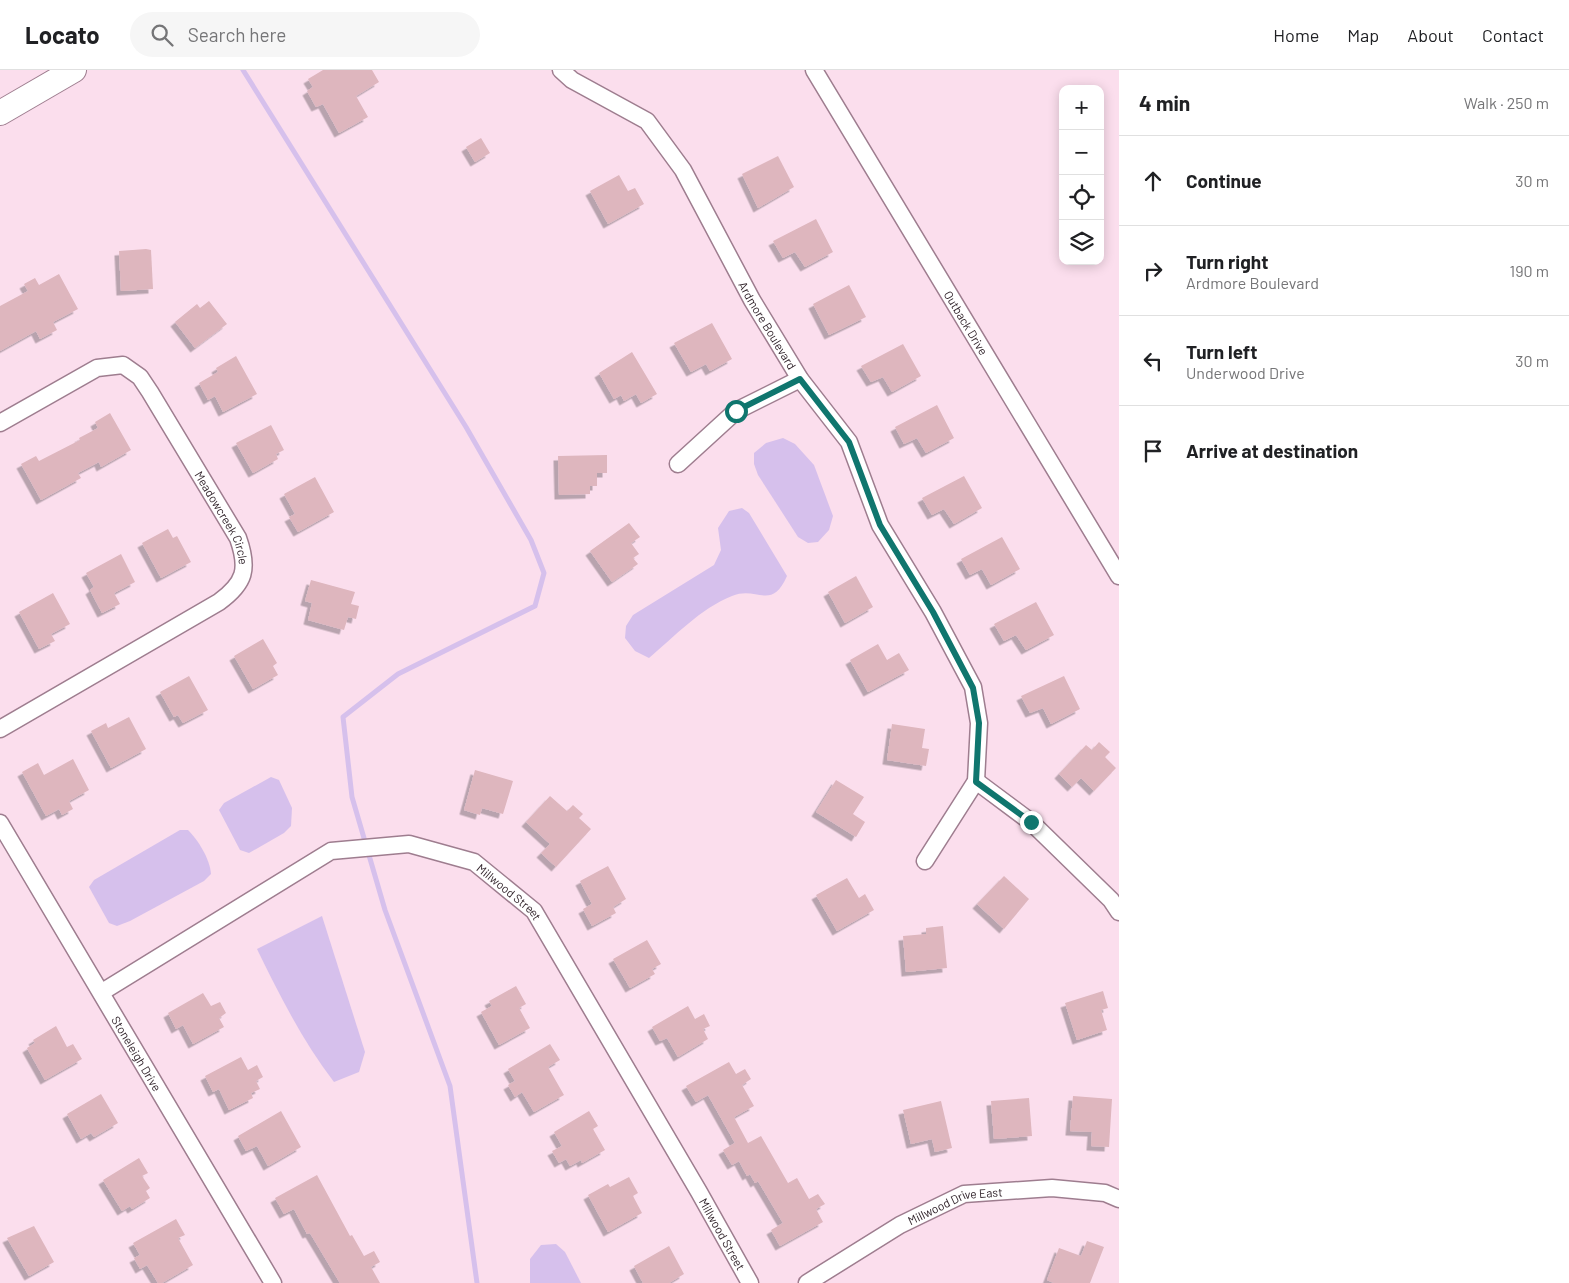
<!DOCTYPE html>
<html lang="en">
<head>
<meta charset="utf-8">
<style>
	:root { --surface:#fff; --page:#f6f6f6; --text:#202124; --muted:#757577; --line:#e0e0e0 }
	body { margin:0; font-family:Barlow,sans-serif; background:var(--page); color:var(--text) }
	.controls { position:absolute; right:15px; top:15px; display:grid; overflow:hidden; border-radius:10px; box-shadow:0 2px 12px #0003 }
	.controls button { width:45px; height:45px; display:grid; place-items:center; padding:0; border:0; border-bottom:1px solid var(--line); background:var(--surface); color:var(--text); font:25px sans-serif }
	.stop { position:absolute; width:15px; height:15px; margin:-11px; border:4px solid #0f766e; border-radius:50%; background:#fff }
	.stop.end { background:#0f766e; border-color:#fff; box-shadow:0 1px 5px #0008 }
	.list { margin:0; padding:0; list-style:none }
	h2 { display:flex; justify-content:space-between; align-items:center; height:65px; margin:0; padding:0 20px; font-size:21px }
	h2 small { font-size:16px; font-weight:400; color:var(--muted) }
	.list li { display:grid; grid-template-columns:32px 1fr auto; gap:15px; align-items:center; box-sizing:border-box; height:90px; padding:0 20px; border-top:1px solid var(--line) }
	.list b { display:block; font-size:19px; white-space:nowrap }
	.list p { margin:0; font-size:16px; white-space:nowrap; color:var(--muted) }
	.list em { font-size:16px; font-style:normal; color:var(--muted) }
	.icon { flex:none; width:28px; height:28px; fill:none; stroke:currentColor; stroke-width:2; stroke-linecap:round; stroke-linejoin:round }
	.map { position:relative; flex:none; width:1119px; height:1213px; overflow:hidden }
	header { display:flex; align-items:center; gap:30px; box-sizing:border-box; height:70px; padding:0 25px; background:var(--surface); border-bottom:1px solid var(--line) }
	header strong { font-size:24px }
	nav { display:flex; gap:28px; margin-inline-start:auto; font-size:18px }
	.search { width:350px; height:45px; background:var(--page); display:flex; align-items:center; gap:12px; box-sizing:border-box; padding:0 18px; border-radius:28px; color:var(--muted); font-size:19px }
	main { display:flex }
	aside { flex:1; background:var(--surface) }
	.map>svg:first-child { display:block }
	.water { fill:#d6c0ec }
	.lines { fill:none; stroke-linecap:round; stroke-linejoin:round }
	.stream { stroke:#d6c0ec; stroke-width:5 }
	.building { fill:#deb6be; filter:url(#shadow) }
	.street-casing { stroke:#9e7d8f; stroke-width:19 }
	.secondary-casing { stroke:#9e7d8f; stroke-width:26 }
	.street { stroke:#fff; stroke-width:16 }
	.secondary { stroke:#fff; stroke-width:24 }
	.route { stroke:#0f766e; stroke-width:6 }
	.labels { text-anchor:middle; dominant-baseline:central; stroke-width:4.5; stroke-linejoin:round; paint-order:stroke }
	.street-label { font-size:12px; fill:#32252c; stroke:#fff }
</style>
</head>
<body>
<header>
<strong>Locato</strong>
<div class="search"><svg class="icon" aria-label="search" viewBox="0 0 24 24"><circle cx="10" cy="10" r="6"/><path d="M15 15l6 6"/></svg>Search here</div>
<nav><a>Home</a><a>Map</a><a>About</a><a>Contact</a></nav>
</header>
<main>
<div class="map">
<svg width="1119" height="1213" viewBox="0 0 1119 1213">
	<defs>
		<filter id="shadow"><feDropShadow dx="-4.5" dy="4.5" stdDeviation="0" flood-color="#0004"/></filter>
	</defs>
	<rect width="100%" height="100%" fill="#fbdeed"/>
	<!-- water -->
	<g class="water">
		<polygon points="783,368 795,374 814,395 833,446 829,460 818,472 808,473 798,467 758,405 754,394 754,383 766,373"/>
		<path d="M742,438L749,443L787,506C771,542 757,515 732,526C701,538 674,567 649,588L635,581L625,568L626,556L633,545L714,495L721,480L718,458L729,441Z"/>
		<polygon points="271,707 279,710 292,738 291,756 284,763 249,783 240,780 219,740 224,733"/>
		<path d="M180,760H188C198,770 210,789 211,804L204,811L130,851L117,856L109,853L89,817L94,810Z"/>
		<path d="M322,846L365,982L359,1002L334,1012C303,972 279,924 257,879Z"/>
		<polygon points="556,1174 565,1182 581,1213 530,1213 530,1189 541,1175"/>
	</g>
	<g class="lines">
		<!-- stream -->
		<polyline class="stream" points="243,0 466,357 531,470 544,503 535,536 398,604 343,647 352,727 385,840 450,1016 477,1213"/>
	</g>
	<!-- building -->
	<g class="building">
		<polygon points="323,0 372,0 379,12 356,26 368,47 339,63 323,34 316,37 307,21 313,17 308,9"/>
		<polygon points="481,68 490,83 475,92 466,77"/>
		<polygon points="778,86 794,117 758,138 742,104"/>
		<polygon points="619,105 628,121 635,118 644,134 608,154 590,121"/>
		<polygon points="816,149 833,182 805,197 795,182 783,188 773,171"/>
		<polygon points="146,179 151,180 153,219 121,221 119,181"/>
		<polygon points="59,204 78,239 53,252 57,260 40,269 36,261 0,281 0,236 28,221 24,214 35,208 39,215"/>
		<polygon points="849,215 866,247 829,265 813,234"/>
		<polygon points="209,231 227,254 195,278 175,252 197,234 200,238"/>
		<polygon points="712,253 732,289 710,301 706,294 691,302 674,273"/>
		<polygon points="903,274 921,306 892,322 883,307 871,312 861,296"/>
		<polygon points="632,282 657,324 641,333 636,324 624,331 621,325 614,329 599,303"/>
		<polygon points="236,286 257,324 223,342 215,326 208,330 199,313 218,302 216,298"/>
		<polygon points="937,335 954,368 926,383 917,368 904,374 895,357"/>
		<polygon points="110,343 131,380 101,397 99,392 78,403 81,408 41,430 21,394 36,386 39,391 80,370 79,368 98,358 95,352"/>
		<polygon points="271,355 284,380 276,384 278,389 253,403 236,373"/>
		<polygon points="607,385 607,403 597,403 597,416 590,416 590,424 559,425 558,386"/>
		<polygon points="964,406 982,438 954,454 944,439 932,445 922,428"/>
		<polygon points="315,407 334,442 298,462 289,447 295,444 284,424"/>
		<polygon points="629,453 640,467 631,473 639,484 633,488 638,494 612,512 590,481"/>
		<polygon points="168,459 173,468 177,466 191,492 161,508 142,473"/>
		<polygon points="1002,467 1020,499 991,515 982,499 970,505 961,489"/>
		<polygon points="121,484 135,512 114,523 120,534 102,543 90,520 94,517 86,503"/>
		<polygon points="856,506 873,537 845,553 828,522"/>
		<polygon points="311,510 355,522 351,534 359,536 356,549 348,547 344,560 308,550 312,533 305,531"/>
		<polygon points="53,523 70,554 51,564 55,571 39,579 19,542"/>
		<polygon points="1036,532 1054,565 1026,580 1016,565 1004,571 994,554"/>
		<polygon points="263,569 277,593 273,596 278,605 253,619 234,586"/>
		<polygon points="878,574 887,590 899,583 909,600 868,622 850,590"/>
		<polygon points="189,606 208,640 183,653 178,645 174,647 160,622"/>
		<polygon points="1064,606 1080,639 1051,654 1043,638 1030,643 1021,626"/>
		<polygon points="129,647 146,679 111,698 91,661 106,653 108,658"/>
		<polygon points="892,654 925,659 922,678 929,679 926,696 887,690"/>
		<polygon points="1099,672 1110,682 1105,687 1116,698 1094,721 1081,708 1072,717 1059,704 1086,675 1092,680"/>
		<polygon points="73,689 89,720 69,731 73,739 62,745 59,739 46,746 22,702 38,693 44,705"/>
		<polygon points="475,700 513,711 503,744 482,738 480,745 464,740"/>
		<polygon points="836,710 864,727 853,744 865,752 856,767 816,742"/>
		<polygon points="550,726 567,741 573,735 583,744 579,748 591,759 556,797 541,783 550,774 526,752"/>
		<polygon points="608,796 626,829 613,837 616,843 592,856 583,839 592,834 580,811"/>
		<polygon points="1004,806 1029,829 1004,859 977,834"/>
		<polygon points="847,808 859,828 865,824 874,840 837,861 816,825"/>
		<polygon points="943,856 947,898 906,902 903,866 926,864 926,858"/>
		<polygon points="647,870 661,894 652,899 655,904 630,918 613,889"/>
		<polygon points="516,916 526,934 519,938 530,958 499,975 481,942 492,936 489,931"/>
		<polygon points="1103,921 1108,938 1101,940 1107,960 1077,970 1065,933"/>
		<polygon points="203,923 211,936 220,932 226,943 219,948 224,957 193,974 183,955 176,959 168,943"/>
		<polygon points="688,936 695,949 704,944 710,956 703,959 708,969 678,987 667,968 660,971 652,957"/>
		<polygon points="56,956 67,977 73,974 82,989 45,1010 27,978 35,973 33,970"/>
		<polygon points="550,974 560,990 548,997 564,1025 534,1042 522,1022 515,1027 508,1015 515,1011 508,999"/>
		<polygon points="241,987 248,1000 257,995 263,1007 256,1011 260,1019 251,1023 253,1028 229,1040 219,1019 213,1022 205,1006"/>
		<polygon points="729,992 736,1004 745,999 751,1009 742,1015 754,1036 734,1047 748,1073 761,1066 788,1113 797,1108 809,1129 818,1124 825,1134 816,1139 823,1152 780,1176 771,1160 783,1153 758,1111 755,1113 750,1104 747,1106 739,1091 732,1095 723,1080 735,1073 708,1025 696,1032 686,1016"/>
		<polygon points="101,1024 118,1053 94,1067 91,1063 81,1069 67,1044"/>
		<polygon points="1073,1026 1112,1029 1109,1077 1091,1076 1092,1062 1070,1061"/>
		<polygon points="1029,1028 1032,1066 994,1069 991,1031"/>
		<polygon points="941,1031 952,1078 935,1082 932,1069 911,1074 903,1040"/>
		<polygon points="281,1041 301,1077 268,1096 257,1076 246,1081 238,1066"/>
		<polygon points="589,1041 598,1056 593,1059 605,1080 582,1093 581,1090 570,1096 566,1089 559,1093 552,1081 562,1076 554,1062"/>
		<polygon points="139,1088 148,1103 142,1106 150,1118 146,1121 150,1128 132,1139 130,1136 122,1141 103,1110"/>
		<polygon points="317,1105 350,1166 352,1165 364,1186 374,1181 380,1192 371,1197 380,1213 340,1213 310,1163 307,1164 294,1139 284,1144 275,1128"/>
		<polygon points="629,1107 638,1123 633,1126 642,1143 608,1162 588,1125 608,1114 610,1117"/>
		<polygon points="176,1149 185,1165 178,1168 193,1195 162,1213 158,1213 147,1195 140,1199 134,1188 140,1185 133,1173"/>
		<polygon points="34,1156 54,1192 29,1206 7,1168"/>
		<polygon points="1087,1171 1104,1177 1090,1213 1054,1213 1047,1210 1059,1178 1081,1186"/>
		<polygon points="669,1176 684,1204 669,1213 643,1213 634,1196"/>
	</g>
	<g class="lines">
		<defs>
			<g id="street">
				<path id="s1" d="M561,0L572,10L647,51L683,100L752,230L800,309L849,372L880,455L933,542L973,617L979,653L976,711L925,791"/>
				<path id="s2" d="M814,0L1119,506"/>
				<path id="s3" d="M0,353L97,298L123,295L140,307L150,322L238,468C249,499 245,513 219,532L0,659"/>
				<polyline points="678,394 736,341 800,309"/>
				<polyline points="976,711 1031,752 1111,830 1119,842"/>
				<path id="s4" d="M0,753L273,1213"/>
				<path id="s5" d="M102,922L331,781L409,774L474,792L534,841L699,1122L750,1213"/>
				<path id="s6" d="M807,1213L900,1155L964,1124L1052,1118L1105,1123L1119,1129"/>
			</g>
			<polyline id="secondary" points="0,43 74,0"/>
		</defs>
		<!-- street casing -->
		<use href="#street" class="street-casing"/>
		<!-- secondary casing -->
		<use href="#secondary" class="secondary-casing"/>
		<!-- street -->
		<use href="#street" class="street"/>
		<!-- secondary -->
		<use href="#secondary" class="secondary"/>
	</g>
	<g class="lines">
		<!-- route -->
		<polyline class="route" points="736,341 800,309 849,372 880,455 933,542 973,618 979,653 976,712 1031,752"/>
	</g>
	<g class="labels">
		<!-- street labels -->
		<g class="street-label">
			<text stroke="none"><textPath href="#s2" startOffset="295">Outback Drive</textPath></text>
			<text stroke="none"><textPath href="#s1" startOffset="338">Ardmore Boulevard</textPath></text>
			<text stroke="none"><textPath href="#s3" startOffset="322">Meadowcreek Circle</textPath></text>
			<text stroke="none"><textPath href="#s5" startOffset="461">Millwood Street</textPath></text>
			<text stroke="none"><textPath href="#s4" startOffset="268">Stoneleigh Drive</textPath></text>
			<text stroke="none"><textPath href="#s6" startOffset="169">Millwood Drive East</textPath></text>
			<text stroke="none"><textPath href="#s5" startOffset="866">Millwood Street</textPath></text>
		</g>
	</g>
</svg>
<div class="controls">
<button>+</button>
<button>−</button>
<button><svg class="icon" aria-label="locate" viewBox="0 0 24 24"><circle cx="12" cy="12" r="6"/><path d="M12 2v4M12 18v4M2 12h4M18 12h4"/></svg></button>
<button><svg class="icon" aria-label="layers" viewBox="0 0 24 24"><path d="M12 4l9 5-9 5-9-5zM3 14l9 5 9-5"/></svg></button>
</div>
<div class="stop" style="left:736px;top:341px"></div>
<div class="stop end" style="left:1031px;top:752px"></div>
</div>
<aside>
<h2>4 min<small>Walk · 250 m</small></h2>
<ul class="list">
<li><svg class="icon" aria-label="ahead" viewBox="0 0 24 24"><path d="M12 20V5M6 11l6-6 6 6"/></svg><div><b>Continue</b></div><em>30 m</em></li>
<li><svg class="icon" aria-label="right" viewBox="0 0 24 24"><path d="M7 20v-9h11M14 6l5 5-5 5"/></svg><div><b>Turn right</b><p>Ardmore Boulevard</p></div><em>190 m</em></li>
<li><svg class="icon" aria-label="left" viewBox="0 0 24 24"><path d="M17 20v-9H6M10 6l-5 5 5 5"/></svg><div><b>Turn left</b><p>Underwood Drive</p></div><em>30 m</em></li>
<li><svg class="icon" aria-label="arrive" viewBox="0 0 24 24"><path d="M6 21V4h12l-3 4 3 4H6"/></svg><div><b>Arrive at destination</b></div></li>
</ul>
</aside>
</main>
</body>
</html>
